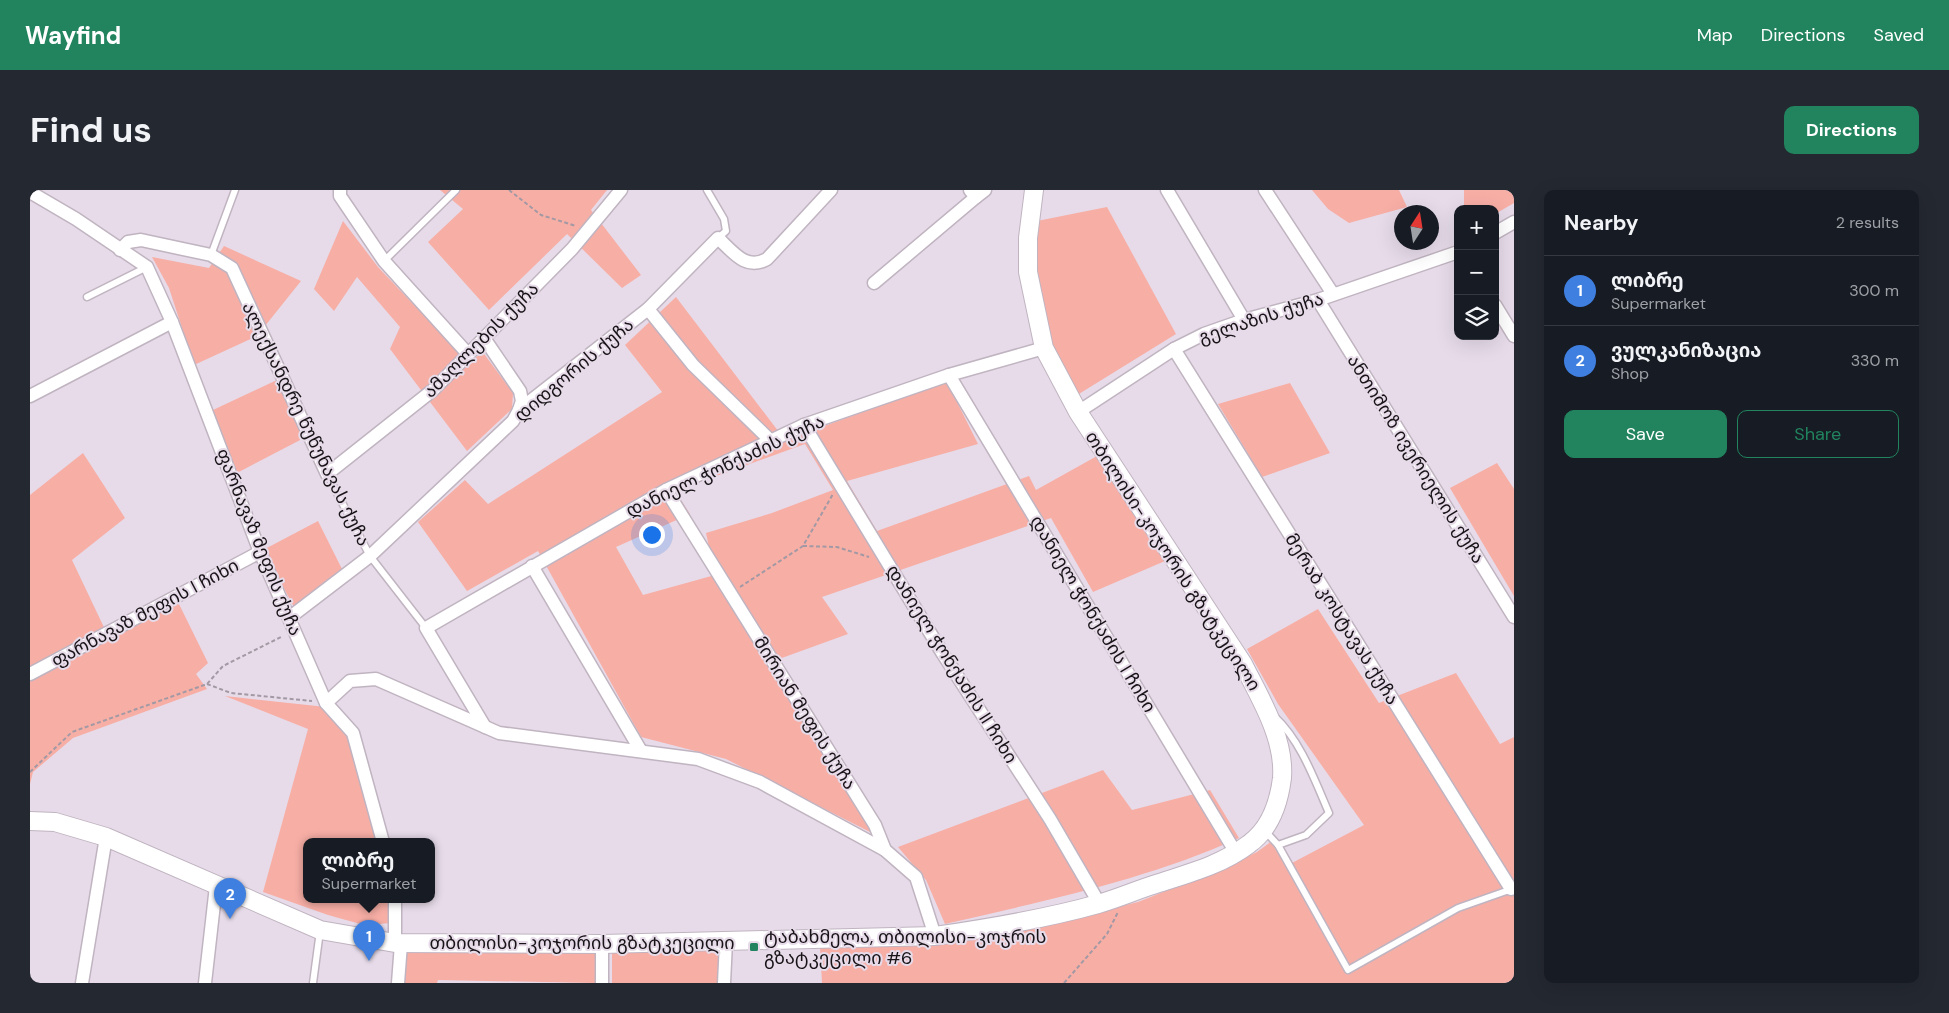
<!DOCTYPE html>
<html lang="en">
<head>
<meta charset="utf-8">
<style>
	:root { --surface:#171b24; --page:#242831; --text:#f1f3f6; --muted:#9ea1a6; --line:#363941; --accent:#21845e }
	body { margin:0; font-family:"DM Sans","Noto Sans Georgian",sans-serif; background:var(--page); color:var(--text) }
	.controls { position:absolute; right:15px; top:15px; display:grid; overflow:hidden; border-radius:10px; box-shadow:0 5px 20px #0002 }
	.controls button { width:45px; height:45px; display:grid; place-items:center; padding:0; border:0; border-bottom:1px solid var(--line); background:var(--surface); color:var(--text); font:25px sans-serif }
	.compass { position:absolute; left:1364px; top:15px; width:45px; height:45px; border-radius:50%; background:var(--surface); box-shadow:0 5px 20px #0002; rotate:12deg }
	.you { position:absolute; left:621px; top:344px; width:18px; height:18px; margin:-12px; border:4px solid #fff; border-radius:50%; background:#1a73e8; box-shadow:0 0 0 8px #1a73e833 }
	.badge { display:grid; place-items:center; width:32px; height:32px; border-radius:50%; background:var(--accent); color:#fff; font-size:16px; font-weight:700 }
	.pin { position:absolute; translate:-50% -41px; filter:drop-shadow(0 1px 2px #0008) }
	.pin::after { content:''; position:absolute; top:26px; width:18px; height:15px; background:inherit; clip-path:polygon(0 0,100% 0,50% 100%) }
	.popup { position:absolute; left:273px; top:648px; width:132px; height:65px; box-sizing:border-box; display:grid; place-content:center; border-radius:10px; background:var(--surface); filter:drop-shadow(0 1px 4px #0005); font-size:16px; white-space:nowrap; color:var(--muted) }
	.popup b { font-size:19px; color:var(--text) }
	.popup::after { content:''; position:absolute; left:50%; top:100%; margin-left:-10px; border:10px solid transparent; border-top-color:var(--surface) }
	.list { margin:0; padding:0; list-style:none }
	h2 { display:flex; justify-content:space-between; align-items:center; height:65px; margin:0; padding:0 20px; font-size:21px }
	h2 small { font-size:16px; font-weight:400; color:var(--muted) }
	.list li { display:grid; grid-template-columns:32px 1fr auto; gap:15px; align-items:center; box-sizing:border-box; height:70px; padding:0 20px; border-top:1px solid var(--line) }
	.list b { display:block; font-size:19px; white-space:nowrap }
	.list p { margin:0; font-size:16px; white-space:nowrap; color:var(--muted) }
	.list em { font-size:16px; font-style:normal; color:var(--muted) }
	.actions { display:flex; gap:10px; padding:15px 20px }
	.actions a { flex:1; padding:11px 0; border:1px solid var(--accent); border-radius:10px; text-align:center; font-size:18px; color:var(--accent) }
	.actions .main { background:var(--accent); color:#fff }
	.icon { flex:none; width:28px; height:28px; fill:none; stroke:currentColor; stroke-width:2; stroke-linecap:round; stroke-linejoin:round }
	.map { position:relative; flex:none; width:1484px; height:793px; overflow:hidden; border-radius:10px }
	header { display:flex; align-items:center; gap:30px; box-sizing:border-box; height:70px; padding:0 25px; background:var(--accent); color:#fff }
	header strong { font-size:24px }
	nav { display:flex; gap:28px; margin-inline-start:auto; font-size:18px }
	.intro { display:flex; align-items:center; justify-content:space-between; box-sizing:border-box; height:120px; padding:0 30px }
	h1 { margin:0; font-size:35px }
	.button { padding:12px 22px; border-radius:10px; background:var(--accent); color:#fff; font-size:18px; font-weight:700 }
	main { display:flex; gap:30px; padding:0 30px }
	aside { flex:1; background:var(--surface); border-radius:10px; box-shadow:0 5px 20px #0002 }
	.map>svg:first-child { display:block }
	.green { fill:#f7aea5; fill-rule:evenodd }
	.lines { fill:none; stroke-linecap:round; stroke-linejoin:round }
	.lane-casing { stroke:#c0b4c1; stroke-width:9 }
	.street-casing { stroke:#c0b4c1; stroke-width:15 }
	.secondary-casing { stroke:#c0b4c1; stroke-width:20 }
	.path { stroke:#a299a4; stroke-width:2; stroke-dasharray:4 2.5; stroke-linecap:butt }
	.lane { stroke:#fff; stroke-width:6 }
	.street { stroke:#fff; stroke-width:12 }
	.secondary { stroke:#fff; stroke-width:18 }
	.poi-dot { fill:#21845e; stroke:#e7dbe9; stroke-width:2 }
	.labels { text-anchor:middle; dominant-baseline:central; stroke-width:4; stroke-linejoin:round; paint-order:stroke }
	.street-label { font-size:18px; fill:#171317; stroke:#e7dbe9 }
	.poi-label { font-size:18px; fill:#171317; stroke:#e7dbe9; text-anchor:start }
</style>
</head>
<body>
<header>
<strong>Wayfind</strong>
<nav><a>Map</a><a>Directions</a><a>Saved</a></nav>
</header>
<div class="intro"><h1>Find us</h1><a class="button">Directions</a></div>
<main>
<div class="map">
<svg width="1484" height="793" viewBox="0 0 1484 793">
	<rect width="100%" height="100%" fill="#e7dbe9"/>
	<!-- green -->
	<g class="green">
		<polygon points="410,0 577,0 561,20 611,85 592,98 537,44 459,120 398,52 433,19"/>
		<polygon points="1282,0 1369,0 1377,17 1319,33 1298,19"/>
		<polygon points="1434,0 1484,0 1484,13 1465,24 1465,19 1434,19"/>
		<polygon points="1077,17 1146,144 1044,207 1021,166 1010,114 1005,59 1007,31"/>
		<polygon points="313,31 348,77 440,174 452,161 483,203 482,219 437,261 360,159 370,137 327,87 304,121 284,99"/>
		<polygon points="194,56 271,91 227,146 164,175 139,98 122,67 179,78"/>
		<path d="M646,107L755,250L917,192L948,254L817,291L847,341L999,286L1006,300L1067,266L1135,371L1063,402L1021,328L792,407L818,444L738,473L842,643L696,569L611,547L508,361L437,401L388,332L435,290L458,314L632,202L595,155ZM775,254L803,300L742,323L676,343L685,385L613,405L586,357L660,324L645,301Z"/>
		<polygon points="247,190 274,248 205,284 183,220"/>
		<polygon points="1260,193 1300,263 1232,287 1188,214"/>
		<polygon points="53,263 95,328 42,370 80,450 148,412 178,473 166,484 177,499 43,548 3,582 0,594 0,305"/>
		<polygon points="1467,273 1484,299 1484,406 1420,298"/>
		<polygon points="288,331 313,381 264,417 233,360"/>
		<polygon points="1288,419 1349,513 1426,483 1470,554 1484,547 1484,793 792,793 790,757 1046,727 1108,712 1191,679 1227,662 1246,648 1260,674 1334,635 1248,514 1217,459"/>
		<polygon points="195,506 296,517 319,547 348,652 276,652 276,710 364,710 362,733 334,735 298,725 233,702 278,539"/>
		<path d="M1073,580L1102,620L1180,600L1209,648C1116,690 1014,711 915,734L896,690L868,657Z"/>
		<polygon points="689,757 688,793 582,793 582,760"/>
		<polygon points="376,759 566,760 565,793 408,790 407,793 374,793"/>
	</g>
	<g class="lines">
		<defs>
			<g id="lane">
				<polyline points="677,0 694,29 696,41 688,48"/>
				<polyline points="181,65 205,0"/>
				<polyline points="354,71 426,0"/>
				<polyline points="57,107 117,77"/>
				<polyline points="297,284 340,366 396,438"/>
				<path d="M1235,641L1248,655L1276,645L1299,623C1285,591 1271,551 1245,527"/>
				<polyline points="1248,655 1318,780 1428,718 1482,699"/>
				<polyline points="283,793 290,741"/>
			</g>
			<g id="street">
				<polyline points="310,0 310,6 354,71 438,164"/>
				<polyline points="940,0 946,7 955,0"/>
				<polyline points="1137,0 1214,130"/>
				<polyline points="1235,0 1303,104"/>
				<polyline points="0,2 46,29 117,77 142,132 230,362 296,513 323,543 353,652"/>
				<polyline points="1465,43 1484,32"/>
				<polyline points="90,60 98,52 111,50 181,65 202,78 297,284 403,200 542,59 591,0"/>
				<polyline points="844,93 946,7"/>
				<polyline points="1288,110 1484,427"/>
				<polyline points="1465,115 1484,146"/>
				<polyline points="618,119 663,175 741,251"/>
				<polyline points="454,148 490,201 492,211 489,220"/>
				<polyline points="1144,159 1481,699"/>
				<polyline points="919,185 1206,663"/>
				<polyline points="0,206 142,132"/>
				<polyline points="1048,222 1144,159 1174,144 1214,130 1288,110 1428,62"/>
				<polyline points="774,235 913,464 1020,629 1069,713"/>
				<polyline points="636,300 845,635 855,660 886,687 905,746"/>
				<polyline points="502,376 611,561"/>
				<path d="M259,428L340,366L483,231L489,220L618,119L688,48C703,62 716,81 737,69L801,0"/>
				<polyline points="0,484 230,362"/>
				<polyline points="296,513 320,491 346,489 469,543 668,569 730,592 855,660"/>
				<polyline points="455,537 396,438 636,300 774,235 919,185 1014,158"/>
				<polyline points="365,710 365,753"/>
				<polyline points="52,793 76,647"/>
				<polyline points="175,793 186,696"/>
				<polyline points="368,793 371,754"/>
				<polyline points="572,793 572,754"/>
				<polyline points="694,793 696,752"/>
			</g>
			<path id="secondary" d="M0,631L25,632L76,647L290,740L365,753L572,754L905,746C960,738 1015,729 1068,714C1089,708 1109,699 1129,693C1160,683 1193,674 1219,654C1240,639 1249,612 1252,588C1255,548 1230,508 1213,474L1048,222L1014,158L998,82V48L1004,0"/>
		</defs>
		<!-- lane casing -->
		<use href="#lane" class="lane-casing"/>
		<!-- street casing -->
		<use href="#street" class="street-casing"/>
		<!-- secondary casing -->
		<use href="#secondary" class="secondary-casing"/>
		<!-- path -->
		<g class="path">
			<polyline points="479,0 511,25 546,36"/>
			<polyline points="773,356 807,357 839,367"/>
			<polyline points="710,397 773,356 803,304"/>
			<polyline points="177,494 201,503 282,511"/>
			<polyline points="0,582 42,542 177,494 193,476 253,446"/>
			<polyline points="1034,793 1077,744 1088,722"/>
		</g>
		<!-- lane -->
		<use href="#lane" class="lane"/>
		<!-- street -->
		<use href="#street" class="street"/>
		<!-- secondary -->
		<use href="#secondary" class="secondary"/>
	</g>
	<!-- markers -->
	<rect class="poi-dot" x="719" y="752" width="10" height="10" rx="2.5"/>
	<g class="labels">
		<!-- street labels -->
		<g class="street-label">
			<text transform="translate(1231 128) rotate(-18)">გელაზის ქუჩა</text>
			<text transform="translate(451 150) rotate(-45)">ამაღლების ქუჩა</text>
			<text transform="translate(544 180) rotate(-40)">დიდგორის ქუჩა</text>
			<text transform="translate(276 234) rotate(64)">ალექსანდრე წუწუნავას ქუჩა</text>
			<text transform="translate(1386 269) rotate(58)">ანთიმოზ ივერიელის ქუჩა</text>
			<text transform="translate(695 276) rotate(-25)">დანიელ ჭონქაძის ქუჩა</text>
			<text transform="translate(229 352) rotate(68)">ფარნავაზ მეფის ქუჩა</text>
			<text transform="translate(1143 371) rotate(57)">თბილისი-კოჯორის გზატკეცილი</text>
			<text transform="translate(115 423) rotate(-28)">ფარნავაზ მეფის I ჩიხი</text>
			<text transform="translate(1063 424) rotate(59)">დანიელ ჭონქაძის I ჩიხი</text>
			<text transform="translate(1312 429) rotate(58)">მერაბ კოსტავას ქუჩა</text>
			<text transform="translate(922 474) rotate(58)">დანიელ ჭონქაძის II ჩიხი</text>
			<text transform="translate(775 523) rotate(58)">მირიან მეფის ქუჩა</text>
			<text x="552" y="753">თბილისი-კოჯორის გზატკეცილი</text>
		</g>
		<!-- poi labels -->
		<g class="poi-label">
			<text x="734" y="747">ტაბახმელა, თბილისი-კოჯრის<tspan x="734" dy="21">გზატკეცილი #6</tspan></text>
		</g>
	</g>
</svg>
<div class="controls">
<button>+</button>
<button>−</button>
<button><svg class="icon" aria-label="layers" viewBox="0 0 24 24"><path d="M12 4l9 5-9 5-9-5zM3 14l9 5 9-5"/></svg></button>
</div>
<svg class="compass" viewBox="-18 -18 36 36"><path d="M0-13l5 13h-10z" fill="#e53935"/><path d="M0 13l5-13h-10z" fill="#9ea1a6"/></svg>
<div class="you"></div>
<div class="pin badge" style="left:339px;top:771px;background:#3f7fe0">1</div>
<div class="popup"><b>ლიბრე</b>Supermarket</div>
<div class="pin badge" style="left:200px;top:729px;background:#3f7fe0">2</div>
</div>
<aside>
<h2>Nearby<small>2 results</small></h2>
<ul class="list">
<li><span class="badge" style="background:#3f7fe0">1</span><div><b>ლიბრე</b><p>Supermarket</p></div><em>300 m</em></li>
<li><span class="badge" style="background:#3f7fe0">2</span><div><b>ვულკანიზაცია</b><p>Shop</p></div><em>330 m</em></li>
</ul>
<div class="actions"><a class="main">Save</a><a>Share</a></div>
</aside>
</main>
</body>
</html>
